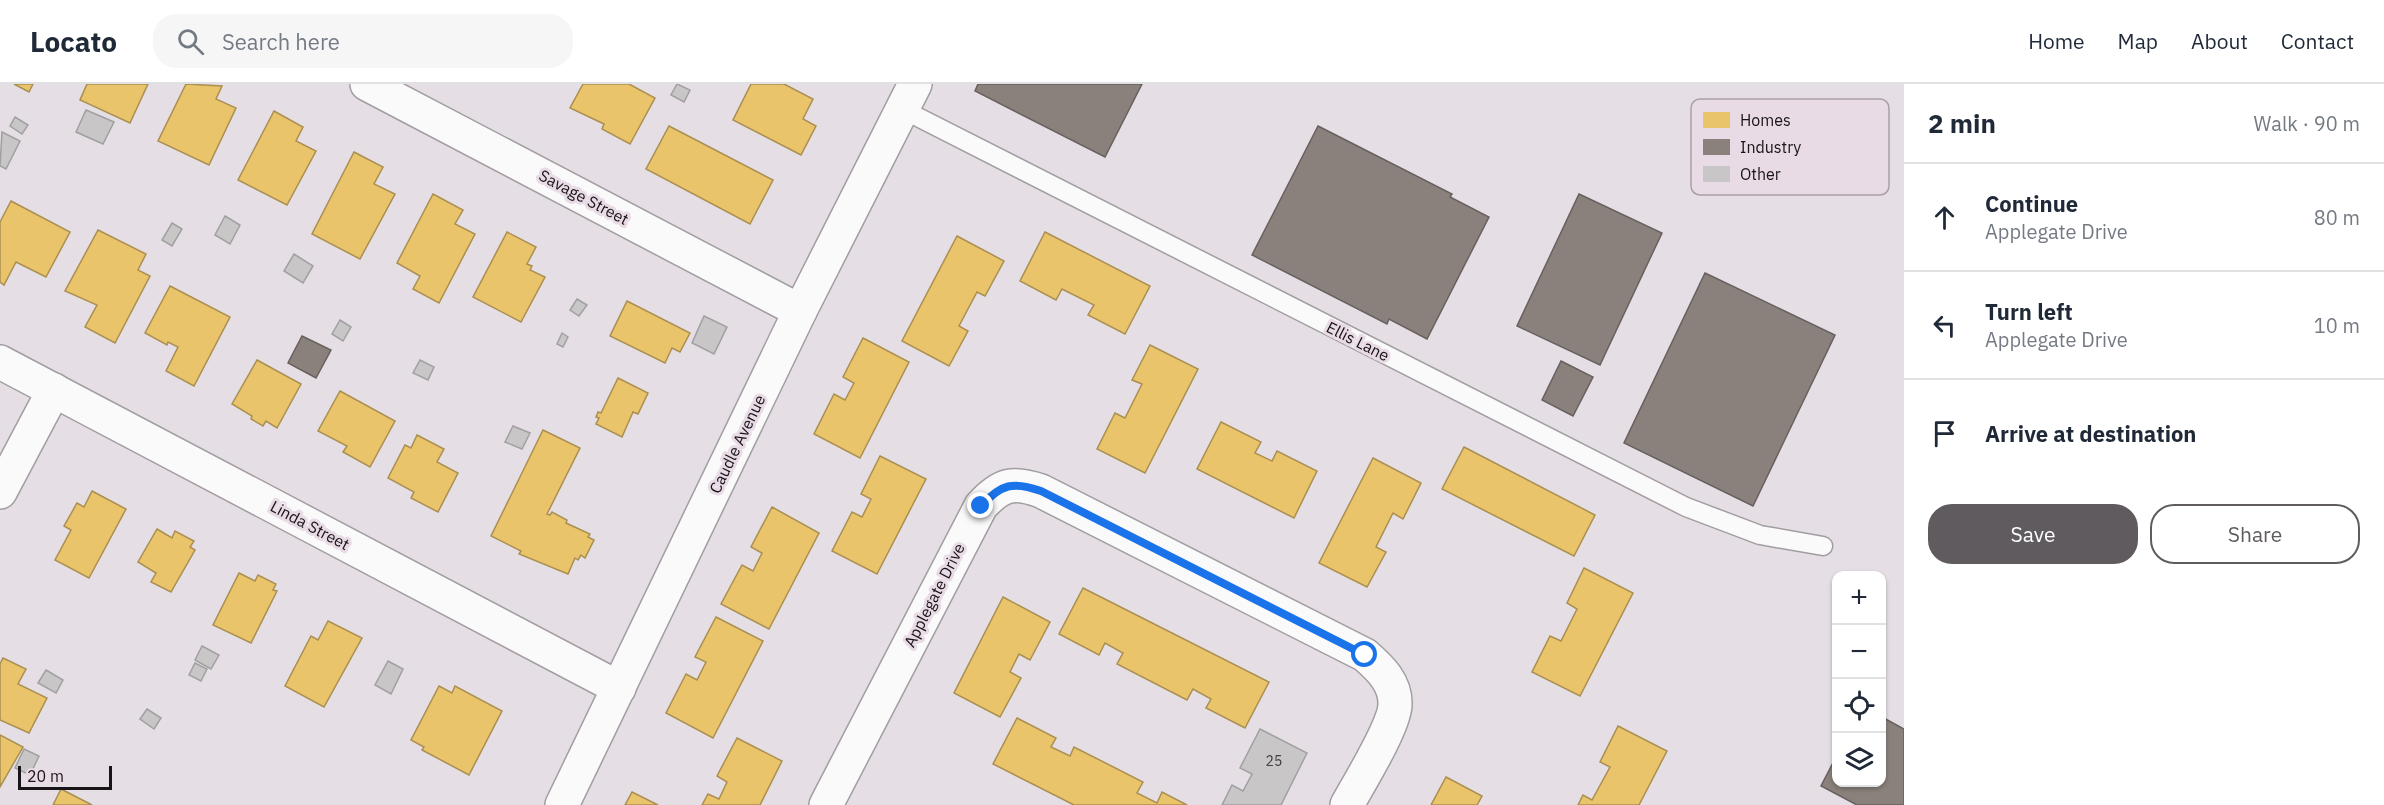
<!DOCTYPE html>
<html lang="en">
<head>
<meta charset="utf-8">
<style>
	:root { --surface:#fff; --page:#f6f6f7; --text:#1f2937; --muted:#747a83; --line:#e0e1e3; --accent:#605b5f }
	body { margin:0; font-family:"IBM Plex Sans",sans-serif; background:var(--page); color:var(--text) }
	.controls { position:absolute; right:18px; bottom:18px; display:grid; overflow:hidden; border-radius:12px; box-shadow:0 2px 4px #0004 }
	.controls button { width:54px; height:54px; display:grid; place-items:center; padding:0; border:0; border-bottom:2px solid var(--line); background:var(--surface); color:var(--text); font:30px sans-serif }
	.scale { position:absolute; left:18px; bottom:15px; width:94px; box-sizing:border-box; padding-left:6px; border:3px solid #181417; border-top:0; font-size:16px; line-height:21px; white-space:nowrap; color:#181417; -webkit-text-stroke:4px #e8dbe5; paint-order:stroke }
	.stop { position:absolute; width:18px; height:18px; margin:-14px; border:4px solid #1a73e8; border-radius:50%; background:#fff }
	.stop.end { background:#1a73e8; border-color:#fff; box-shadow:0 2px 6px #0008 }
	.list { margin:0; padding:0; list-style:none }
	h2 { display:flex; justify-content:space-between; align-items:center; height:78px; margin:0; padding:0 24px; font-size:26px }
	h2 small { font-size:20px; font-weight:400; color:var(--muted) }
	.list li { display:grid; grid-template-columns:39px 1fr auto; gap:18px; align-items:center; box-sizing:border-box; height:108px; padding:0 24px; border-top:2px solid var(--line) }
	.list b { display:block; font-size:22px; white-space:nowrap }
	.list p { margin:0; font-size:20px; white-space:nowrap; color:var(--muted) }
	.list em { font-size:20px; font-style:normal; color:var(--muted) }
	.actions { display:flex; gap:12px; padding:18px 24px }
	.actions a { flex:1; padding:14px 0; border:2px solid var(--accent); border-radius:24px; text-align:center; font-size:21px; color:var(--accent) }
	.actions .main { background:var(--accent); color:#fff }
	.icon { flex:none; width:33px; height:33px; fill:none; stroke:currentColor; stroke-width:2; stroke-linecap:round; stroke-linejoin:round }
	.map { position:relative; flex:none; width:1904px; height:721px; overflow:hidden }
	header { display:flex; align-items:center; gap:36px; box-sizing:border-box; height:84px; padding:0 30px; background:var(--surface); border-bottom:2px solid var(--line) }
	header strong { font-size:28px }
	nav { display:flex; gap:33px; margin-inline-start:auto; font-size:21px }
	.search { width:420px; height:54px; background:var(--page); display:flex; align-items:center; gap:15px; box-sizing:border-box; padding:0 21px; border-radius:24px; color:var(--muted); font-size:22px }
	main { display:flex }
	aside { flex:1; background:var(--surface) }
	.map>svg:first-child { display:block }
	.homes { fill:#e9c46a; stroke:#aa8f51; stroke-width:1.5 }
	.industry { fill:#8a817c; stroke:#68605e; stroke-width:1.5 }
	.building { fill:#c8c6c7; stroke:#a1a0a1; stroke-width:1.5 }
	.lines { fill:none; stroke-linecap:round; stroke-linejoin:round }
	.lane-casing { stroke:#a19da1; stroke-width:21 }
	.street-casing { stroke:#a19da1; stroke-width:36 }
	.lane { stroke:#fbfafb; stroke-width:18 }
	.street { stroke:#fbfafb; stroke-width:33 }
	.route { stroke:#1a73e8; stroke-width:8 }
	.labels { text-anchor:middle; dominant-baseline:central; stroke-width:6; stroke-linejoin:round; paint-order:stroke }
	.number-label { font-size:14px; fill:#444043 }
	.street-label { font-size:16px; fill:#181417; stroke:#e8dbe5 }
	.key { fill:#e8dbe5; stroke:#aa9fa7; stroke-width:1.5 }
	.key-label { font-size:16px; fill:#181417 }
</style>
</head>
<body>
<header>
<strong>Locato</strong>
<div class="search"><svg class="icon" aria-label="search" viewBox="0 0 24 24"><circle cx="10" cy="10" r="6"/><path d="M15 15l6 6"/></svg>Search here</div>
<nav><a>Home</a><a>Map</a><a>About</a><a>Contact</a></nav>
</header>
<main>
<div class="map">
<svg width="1904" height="721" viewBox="0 0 1904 721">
	<rect width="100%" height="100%" fill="#e5dee4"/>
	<!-- homes -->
	<g class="homes">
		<polygon points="14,0 33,0 29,8"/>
		<polygon points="87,0 148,0 130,39 80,16"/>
		<polygon points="186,0 222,2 216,15 236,24 209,81 158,57"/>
		<polygon points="583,0 629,0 655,14 630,60 602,45 604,40 570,24"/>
		<polygon points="751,0 784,0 813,15 803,35 816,42 801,71 733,36"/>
		<polygon points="274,27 303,43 296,57 316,67 287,121 238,96"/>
		<polygon points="669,42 773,96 750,140 646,85"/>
		<polygon points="354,68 383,83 374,100 395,110 360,175 312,150"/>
		<polygon points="433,110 463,126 455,140 475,150 439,219 413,205 420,192 397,179"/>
		<polygon points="11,117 70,148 46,193 16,178 4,201 0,198 0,138"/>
		<polygon points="98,146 146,170 138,186 150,192 115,259 85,243 97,221 65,207"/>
		<polygon points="507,148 536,163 527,180 532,182 530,186 545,193 521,238 473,213"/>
		<polygon points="1045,148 1150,202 1125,250 1088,231 1094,221 1062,205 1056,216 1020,197"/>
		<polygon points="957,152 1004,177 985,212 977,208 959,242 968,247 949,282 902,257"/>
		<polygon points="170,202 230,233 194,302 166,287 178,263 168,258 167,261 145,249"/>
		<polygon points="627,217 690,249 680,268 672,264 665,279 610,252"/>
		<polygon points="863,254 909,278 860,374 814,350 834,310 845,316 854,299 843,293"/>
		<polygon points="1150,261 1198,285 1145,389 1097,365 1115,329 1125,334 1142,300 1132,296"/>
		<polygon points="257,276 301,300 277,344 266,337 263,342 251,335 252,332 232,320"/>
		<polygon points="618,294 648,309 638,330 633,328 622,353 596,340 599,334 596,333 598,328 601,329"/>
		<polygon points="340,307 395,337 370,383 343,368 347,362 318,347"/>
		<polygon points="1221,338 1261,358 1255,369 1272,377 1277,367 1317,387 1294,434 1197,385"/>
		<polygon points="543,346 580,364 547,430 550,431 552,428 567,436 566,439 590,450 588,453 594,456 585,474 581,471 578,476 575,474 568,490 519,470 521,467 491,452"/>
		<polygon points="417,351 444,365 437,378 458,389 438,428 411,414 414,408 388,394 405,361 411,364"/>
		<polygon points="1464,363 1595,431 1574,472 1442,405"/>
		<polygon points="880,372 926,395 877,490 832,467 852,428 862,433 871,415 861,410"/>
		<polygon points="1373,374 1421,399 1403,435 1393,429 1376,463 1386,468 1367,503 1319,479"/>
		<polygon points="92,407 126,425 89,494 55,476 71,446 64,442 77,419 84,423"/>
		<polygon points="772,423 819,449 769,545 721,520 742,481 753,487 762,469 751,463"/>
		<polygon points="157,445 172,454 175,447 194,457 190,463 195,466 171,508 151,498 156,489 138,478"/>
		<polygon points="1584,484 1633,509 1580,612 1532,588 1550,552 1561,557 1577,525 1567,519"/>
		<polygon points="239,489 255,497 258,491 276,500 273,506 277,507 251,559 213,541"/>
		<polygon points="1083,504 1269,598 1245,644 1206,624 1211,615 1193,605 1187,616 1117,580 1123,569 1105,559 1099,571 1059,550"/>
		<polygon points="1003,513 1050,538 1030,576 1019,570 1010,588 1021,594 1000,633 954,609"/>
		<polygon points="716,533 763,557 713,654 666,629 686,590 697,596 706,578 695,573"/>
		<polygon points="328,537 362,554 324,623 285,602 311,552 318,556"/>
		<polygon points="3,574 26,585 18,600 47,614 29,649 0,636 0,580"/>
		<polygon points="439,602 452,609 455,602 502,627 469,691 422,666 424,663 411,656"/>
		<polygon points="1017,634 1056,654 1051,663 1070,672 1074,663 1143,698 1137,709 1157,719 1162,708 1187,721 1074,721 993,680"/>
		<polygon points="1618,642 1667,667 1639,721 1578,721 1583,711 1592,716 1610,683 1600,678"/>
		<polygon points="0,651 23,663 0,703"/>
		<polygon points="737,654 782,677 760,721 702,721 708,710 719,715 727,698 717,692"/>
		<polygon points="1446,693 1482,712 1477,721 1431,721"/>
		<polygon points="61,705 92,721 53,721"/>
		<polygon points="632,708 658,721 625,721"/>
	</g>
	<!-- industry -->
	<g class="industry">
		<polygon points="978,0 1142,0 1105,73 975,7"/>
		<polygon points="1318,42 1452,110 1450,113 1489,133 1427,255 1389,235 1387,240 1252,171"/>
		<polygon points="1579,110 1662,149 1600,281 1517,242"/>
		<polygon points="1705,189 1835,251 1753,422 1624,359"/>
		<polygon points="302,252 331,266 316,294 288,279"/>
		<polygon points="1561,277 1593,293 1573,332 1542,316"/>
		<polygon points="1882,633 1904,645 1904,721 1857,721 1821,702 1836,673 1836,698 1882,698"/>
	</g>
	<!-- building -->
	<g class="building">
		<polygon points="677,0 690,6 684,18 671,11"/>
		<polygon points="86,26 114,38 103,60 76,48"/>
		<polygon points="15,33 28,41 22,50 10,42"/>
		<polygon points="2,48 20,57 6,85 0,82"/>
		<polygon points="225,132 240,141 230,160 215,151"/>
		<polygon points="172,139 182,145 172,162 162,156"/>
		<polygon points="294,170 313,182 303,199 284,187"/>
		<polygon points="577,215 587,221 579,232 570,226"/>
		<polygon points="704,232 727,243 714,270 692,259"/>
		<polygon points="340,236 351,243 343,257 332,250"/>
		<polygon points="562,249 568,253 563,263 557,260"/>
		<polygon points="420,276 434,283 428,296 413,289"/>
		<polygon points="513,342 530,349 522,365 505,358"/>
		<polygon points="202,562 219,571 211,585 195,576"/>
		<polygon points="388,577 403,585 391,610 375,601"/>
		<polygon points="195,579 207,585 201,597 189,591"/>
		<polygon points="46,586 63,596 56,609 38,599"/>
		<polygon points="147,625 161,634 154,645 140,635"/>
		<polygon points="1260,645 1307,669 1281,721 1222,721 1232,701 1243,707 1252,690 1240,684"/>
		<polygon points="24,665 39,672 30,691 15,684"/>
	</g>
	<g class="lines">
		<defs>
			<polyline id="lane" points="902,25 1686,423 1760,451 1823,462"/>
			<g id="street">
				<polyline points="367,0 800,227"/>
				<polyline points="0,278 619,604"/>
				<polyline points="0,408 54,306"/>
				<polyline points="562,721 800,227 915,0"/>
				<path d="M826,721L981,422C1001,400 1013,397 1041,407L1365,571C1380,584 1396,599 1395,621C1394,643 1359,699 1347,721"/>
			</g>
		</defs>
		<!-- lane casing -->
		<use href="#lane" class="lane-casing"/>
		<!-- street casing -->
		<use href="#street" class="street-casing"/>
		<!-- lane -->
		<use href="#lane" class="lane"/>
		<!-- street -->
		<use href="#street" class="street"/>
	</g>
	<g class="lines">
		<!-- route -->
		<path class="route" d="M981,422C1001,400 1013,397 1041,407L1365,571"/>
	</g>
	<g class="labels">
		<!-- number labels -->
		<g class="number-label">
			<text x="1274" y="677">25</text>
		</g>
		<!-- street labels -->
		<g class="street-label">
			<text transform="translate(584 113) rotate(28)">Savage Street</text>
			<text transform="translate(1358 257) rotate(27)">Ellis Lane</text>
			<text transform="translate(737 360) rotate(-64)">Caudle Avenue</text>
			<text transform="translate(310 441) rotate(28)">Linda Street</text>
			<text transform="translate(934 511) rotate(-63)">Applegate Drive</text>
		</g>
	</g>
	<!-- legend -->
	<rect x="1691" y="15" width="198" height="96" rx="9" class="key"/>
	<rect x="1703" y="28" width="27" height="16" fill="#e9c46a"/>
	<rect x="1703" y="55" width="27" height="16" fill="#8a817c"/>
	<rect x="1703" y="82" width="27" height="16" fill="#c8c6c7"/>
	<g class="key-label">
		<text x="1740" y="42">Homes</text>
		<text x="1740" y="69">Industry</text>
		<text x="1740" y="96">Other</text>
	</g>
</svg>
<div class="controls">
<button>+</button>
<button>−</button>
<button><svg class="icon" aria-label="locate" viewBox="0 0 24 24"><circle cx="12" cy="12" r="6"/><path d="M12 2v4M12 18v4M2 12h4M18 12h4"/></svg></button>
<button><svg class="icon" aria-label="layers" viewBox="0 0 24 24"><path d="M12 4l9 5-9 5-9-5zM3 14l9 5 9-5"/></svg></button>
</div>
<div class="scale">20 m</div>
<div class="stop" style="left:1365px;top:571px"></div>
<div class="stop end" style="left:981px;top:422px"></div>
</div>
<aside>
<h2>2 min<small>Walk · 90 m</small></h2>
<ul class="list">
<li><svg class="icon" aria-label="ahead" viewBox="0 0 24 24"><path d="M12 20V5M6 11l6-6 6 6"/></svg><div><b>Continue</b><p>Applegate Drive</p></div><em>80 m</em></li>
<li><svg class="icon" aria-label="left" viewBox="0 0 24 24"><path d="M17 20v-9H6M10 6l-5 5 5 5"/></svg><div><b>Turn left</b><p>Applegate Drive</p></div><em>10 m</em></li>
<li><svg class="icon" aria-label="arrive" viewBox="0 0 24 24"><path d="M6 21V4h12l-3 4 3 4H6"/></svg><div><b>Arrive at destination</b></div></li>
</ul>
<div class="actions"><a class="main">Save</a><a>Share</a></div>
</aside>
</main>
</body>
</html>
